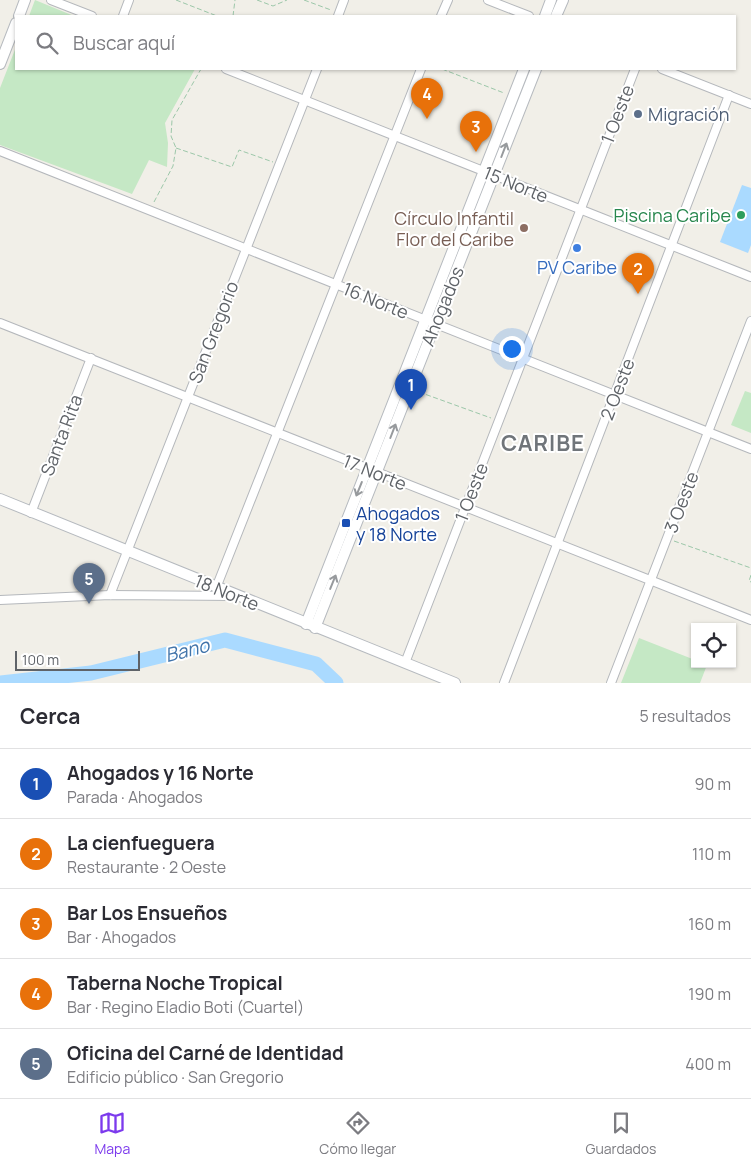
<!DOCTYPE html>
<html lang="es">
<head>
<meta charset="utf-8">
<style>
	:root { --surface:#fff; --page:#f7f7f7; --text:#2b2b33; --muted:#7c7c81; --line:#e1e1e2; --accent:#7c3aed }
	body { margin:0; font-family:Manrope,sans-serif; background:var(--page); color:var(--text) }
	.controls { position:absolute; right:15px; bottom:15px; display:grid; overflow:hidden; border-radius:0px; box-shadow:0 1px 4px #0004 }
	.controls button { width:45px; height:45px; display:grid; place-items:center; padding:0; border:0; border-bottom:1px solid var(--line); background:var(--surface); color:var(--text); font:25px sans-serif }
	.scale { position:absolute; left:15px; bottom:12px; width:125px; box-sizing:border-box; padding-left:5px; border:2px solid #5f6368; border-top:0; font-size:14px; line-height:18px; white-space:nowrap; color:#5f6368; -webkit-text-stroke:4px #fff; paint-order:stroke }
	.you { position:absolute; left:511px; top:348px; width:18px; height:18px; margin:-12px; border:4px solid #fff; border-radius:50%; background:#1a73e8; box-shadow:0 0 0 8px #1a73e833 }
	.badge { display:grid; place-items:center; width:32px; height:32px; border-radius:50%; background:var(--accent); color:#fff; font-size:16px; font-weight:700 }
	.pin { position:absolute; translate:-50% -41px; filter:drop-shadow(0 1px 2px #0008) }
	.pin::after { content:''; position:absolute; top:26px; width:18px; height:15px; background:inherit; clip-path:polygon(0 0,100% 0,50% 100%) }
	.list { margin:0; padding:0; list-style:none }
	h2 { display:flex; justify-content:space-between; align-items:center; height:65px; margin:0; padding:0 20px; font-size:21px }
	h2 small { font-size:16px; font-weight:400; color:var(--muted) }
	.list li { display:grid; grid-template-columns:32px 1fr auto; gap:15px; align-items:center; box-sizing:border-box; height:70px; padding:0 20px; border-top:1px solid var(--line) }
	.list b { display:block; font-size:19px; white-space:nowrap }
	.list p { margin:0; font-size:16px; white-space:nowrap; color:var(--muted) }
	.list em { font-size:16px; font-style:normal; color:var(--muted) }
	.icon { flex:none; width:28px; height:28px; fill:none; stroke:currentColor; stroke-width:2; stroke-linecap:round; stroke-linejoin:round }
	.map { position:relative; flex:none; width:751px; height:683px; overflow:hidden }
	.search { position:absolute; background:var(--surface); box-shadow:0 1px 4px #0004; left:15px; right:15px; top:15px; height:55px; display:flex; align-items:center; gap:12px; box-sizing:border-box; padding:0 18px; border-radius:0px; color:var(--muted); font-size:19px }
	.sheet { height:415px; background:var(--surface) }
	nav { display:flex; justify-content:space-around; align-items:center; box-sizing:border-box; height:70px; border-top:1px solid var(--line); background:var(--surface); font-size:14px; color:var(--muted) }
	nav a { display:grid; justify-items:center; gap:2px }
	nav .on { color:var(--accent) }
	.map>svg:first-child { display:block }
	.green { fill:#c5e8c5 }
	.water { fill:#aadaff }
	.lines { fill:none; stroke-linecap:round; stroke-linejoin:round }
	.river { stroke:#aadaff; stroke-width:15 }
	.street-casing { stroke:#b5b8bc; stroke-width:10 }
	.secondary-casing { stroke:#b6babf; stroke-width:12 }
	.path { stroke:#9cc7a9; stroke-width:1; stroke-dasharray:5 2.5; stroke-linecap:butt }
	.street { stroke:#fff; stroke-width:8 }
	.secondary { stroke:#fff; stroke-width:10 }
	.oneway { stroke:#979a9d }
	.service-dot { fill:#5c6f8a; stroke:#fff; stroke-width:2 }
	.leisure-dot { fill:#2e9e5b; stroke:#fff; stroke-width:2 }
	.education-dot { fill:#8d6e63; stroke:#fff; stroke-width:2 }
	.shop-dot { fill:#3f7fe0; stroke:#fff; stroke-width:2 }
	.transit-dot { fill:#1a4fb4; stroke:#fff; stroke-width:2 }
	.labels { text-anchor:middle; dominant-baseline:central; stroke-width:4; stroke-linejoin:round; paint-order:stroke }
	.street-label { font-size:18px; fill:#5f6368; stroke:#fff }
	.service-label { font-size:18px; fill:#4e5e75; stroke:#fff; text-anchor:start }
	.leisure-label { font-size:18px; fill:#27864d; stroke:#fff; text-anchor:end }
	.education-label { font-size:18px; fill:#785e54; stroke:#fff; text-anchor:end }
	.shop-label { font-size:18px; fill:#366cbe; stroke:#fff }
	.transit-label { font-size:18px; fill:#164399; stroke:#fff; text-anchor:start }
	.water-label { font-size:19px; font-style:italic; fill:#4174aa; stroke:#fff }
	.district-label { font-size:22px; font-weight:bold; letter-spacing:1px; fill:#70757a; stroke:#fff }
</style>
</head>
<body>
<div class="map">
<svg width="751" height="683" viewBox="0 0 751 683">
	<rect width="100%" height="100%" fill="#f1efe8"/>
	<!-- green -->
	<g class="green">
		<polygon points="35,0 74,16 29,16"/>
		<polygon points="16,47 16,69 195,69 165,123 168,143 167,167 149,160 132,194 0,145 0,88"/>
		<polygon points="745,391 751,393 751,433 731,425"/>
		<polygon points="639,638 695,660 695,664 707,665 700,683 621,683"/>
	</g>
	<!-- water -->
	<polygon class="water" points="742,185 751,188 751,245 748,253 720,242"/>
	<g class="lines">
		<!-- river -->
		<polyline class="river" points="0,683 91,673 225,640 316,664 336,683"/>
		<defs>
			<g id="street">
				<polyline points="51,0 92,16"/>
				<polyline points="488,0 529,16"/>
				<polyline points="123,16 129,0"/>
				<polyline points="338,16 344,0"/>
				<polyline points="441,16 448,0"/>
				<polyline points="226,69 751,277"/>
				<polyline points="662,69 751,104"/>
				<polyline points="0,151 751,449"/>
				<polyline points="0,323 751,620"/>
				<polyline points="31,513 91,358"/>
				<polyline points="216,588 421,69"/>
				<polyline points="110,595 317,69"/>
				<polyline points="0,600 110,595 235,596"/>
				<polyline points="405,663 635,69"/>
				<polyline points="504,683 729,95"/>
				<polyline points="611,683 751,321"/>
			</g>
			<g id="secondary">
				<polyline points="19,16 25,0"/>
				<polyline points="545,16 551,0"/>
				<polyline points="556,16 563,0"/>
				<polyline points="0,64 16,23"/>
				<polyline points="0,499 455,683"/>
				<polyline points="306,624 524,69"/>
				<polyline points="315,628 536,69"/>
			</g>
		</defs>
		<!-- street casing -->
		<use href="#street" class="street-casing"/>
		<!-- secondary casing -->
		<use href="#secondary" class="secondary-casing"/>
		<!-- path -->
		<g class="path">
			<polyline points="176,0 217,16"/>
			<polyline points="257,0 273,6 287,0"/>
			<polyline points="304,0 331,10"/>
			<polyline points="233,16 235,0"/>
			<polyline points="442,69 504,93"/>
			<polyline points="176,148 232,167 239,150 273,162"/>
			<polyline points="154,202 173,166 176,148 171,136 172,120 201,69"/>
			<polyline points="419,392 491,418"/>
			<polyline points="674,541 751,568"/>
			<polyline points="751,575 749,581 751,582"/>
		</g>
		<!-- street -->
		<use href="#street" class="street"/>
		<!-- secondary -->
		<use href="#secondary" class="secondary"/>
	</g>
	<!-- one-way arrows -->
	<defs><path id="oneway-shaft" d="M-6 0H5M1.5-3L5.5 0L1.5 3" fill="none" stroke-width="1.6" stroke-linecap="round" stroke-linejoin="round" transform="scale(1.25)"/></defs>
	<g class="oneway">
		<use href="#oneway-shaft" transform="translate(504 150) rotate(-69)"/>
		<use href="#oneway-shaft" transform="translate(393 431) rotate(-69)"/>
		<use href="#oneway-shaft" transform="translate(359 489) rotate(112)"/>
		<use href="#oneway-shaft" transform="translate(333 582) rotate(-68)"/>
	</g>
	<!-- markers -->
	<circle class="service-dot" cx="638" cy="114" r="5"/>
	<circle class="leisure-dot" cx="741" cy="215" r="5"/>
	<circle class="education-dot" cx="524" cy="228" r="5"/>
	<circle class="shop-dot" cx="577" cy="248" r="5"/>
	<rect class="transit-dot" x="341" y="518" width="10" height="10" rx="2.5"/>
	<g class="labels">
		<!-- street labels -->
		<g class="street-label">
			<text transform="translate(617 114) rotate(-69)">1 Oeste</text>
			<text transform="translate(516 184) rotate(22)">15 Norte</text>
			<text transform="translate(376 300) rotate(22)">16 Norte</text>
			<text transform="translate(442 306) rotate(-68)">Ahogados</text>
			<text transform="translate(213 332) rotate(-69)">San Gregorio</text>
			<text transform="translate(617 389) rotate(-69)">2 Oeste</text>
			<text transform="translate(61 435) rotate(-69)">Santa Rita</text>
			<text transform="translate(375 472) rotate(22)">17 Norte</text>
			<text transform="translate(471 492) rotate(-69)">1 Oeste</text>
			<text transform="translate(681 502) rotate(-69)">3 Oeste</text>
			<text transform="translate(227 592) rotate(22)">18 Norte</text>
		</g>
		<!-- service labels -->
		<g class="service-label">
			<text x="648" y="114">Migración</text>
		</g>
		<!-- leisure labels -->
		<g class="leisure-label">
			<text x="731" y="215">Piscina Caribe</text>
		</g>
		<!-- education labels -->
		<g class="education-label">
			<text x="514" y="218">Círculo Infantil<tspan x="514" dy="21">Flor del Caribe</tspan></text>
		</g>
		<!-- shop labels -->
		<g class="shop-label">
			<text x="577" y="267">PV Caribe</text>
		</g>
		<!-- transit labels -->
		<g class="transit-label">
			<text x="356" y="513">Ahogados<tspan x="356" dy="21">y 18 Norte</tspan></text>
		</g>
		<!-- water labels -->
		<g class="water-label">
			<text transform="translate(187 650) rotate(-14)">Bano</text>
		</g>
		<!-- district labels -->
		<g class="district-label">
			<text x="543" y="443">CARIBE</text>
		</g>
	</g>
</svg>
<div class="controls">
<button><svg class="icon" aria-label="locate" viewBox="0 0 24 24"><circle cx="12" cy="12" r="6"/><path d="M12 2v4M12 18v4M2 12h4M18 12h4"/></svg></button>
</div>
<div class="scale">100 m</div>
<div class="you"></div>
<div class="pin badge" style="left:411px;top:410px;background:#1a4fb4">1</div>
<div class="pin badge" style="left:638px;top:294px;background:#e8710a">2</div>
<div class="pin badge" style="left:476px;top:152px;background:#e8710a">3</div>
<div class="pin badge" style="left:427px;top:119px;background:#e8710a">4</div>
<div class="pin badge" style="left:89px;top:604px;background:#5c6f8a">5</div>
<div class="search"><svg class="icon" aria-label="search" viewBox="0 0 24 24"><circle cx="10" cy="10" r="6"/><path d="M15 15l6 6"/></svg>Buscar aquí</div>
</div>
<section class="sheet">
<h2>Cerca<small>5 resultados</small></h2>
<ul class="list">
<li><span class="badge" style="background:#1a4fb4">1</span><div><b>Ahogados y 16 Norte</b><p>Parada · Ahogados</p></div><em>90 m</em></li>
<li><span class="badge" style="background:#e8710a">2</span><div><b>La cienfueguera</b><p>Restaurante · 2 Oeste</p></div><em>110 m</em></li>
<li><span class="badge" style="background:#e8710a">3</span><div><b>Bar Los Ensueños</b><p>Bar · Ahogados</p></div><em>160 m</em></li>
<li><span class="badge" style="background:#e8710a">4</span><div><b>Taberna Noche Tropical</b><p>Bar · Regino Eladio Boti (Cuartel)</p></div><em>190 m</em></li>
<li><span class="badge" style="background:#5c6f8a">5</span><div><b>Oficina del Carné de Identidad</b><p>Edificio público · San Gregorio</p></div><em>400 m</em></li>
</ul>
</section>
<nav>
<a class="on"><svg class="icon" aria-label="map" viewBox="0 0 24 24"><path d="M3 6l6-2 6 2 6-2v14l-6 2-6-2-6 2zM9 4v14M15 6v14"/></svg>Mapa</a>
<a><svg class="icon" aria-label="directions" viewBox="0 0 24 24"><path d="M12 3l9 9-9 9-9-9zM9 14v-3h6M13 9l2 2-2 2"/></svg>Cómo llegar</a>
<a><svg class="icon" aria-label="saved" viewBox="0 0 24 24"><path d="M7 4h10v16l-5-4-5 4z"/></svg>Guardados</a>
</nav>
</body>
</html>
